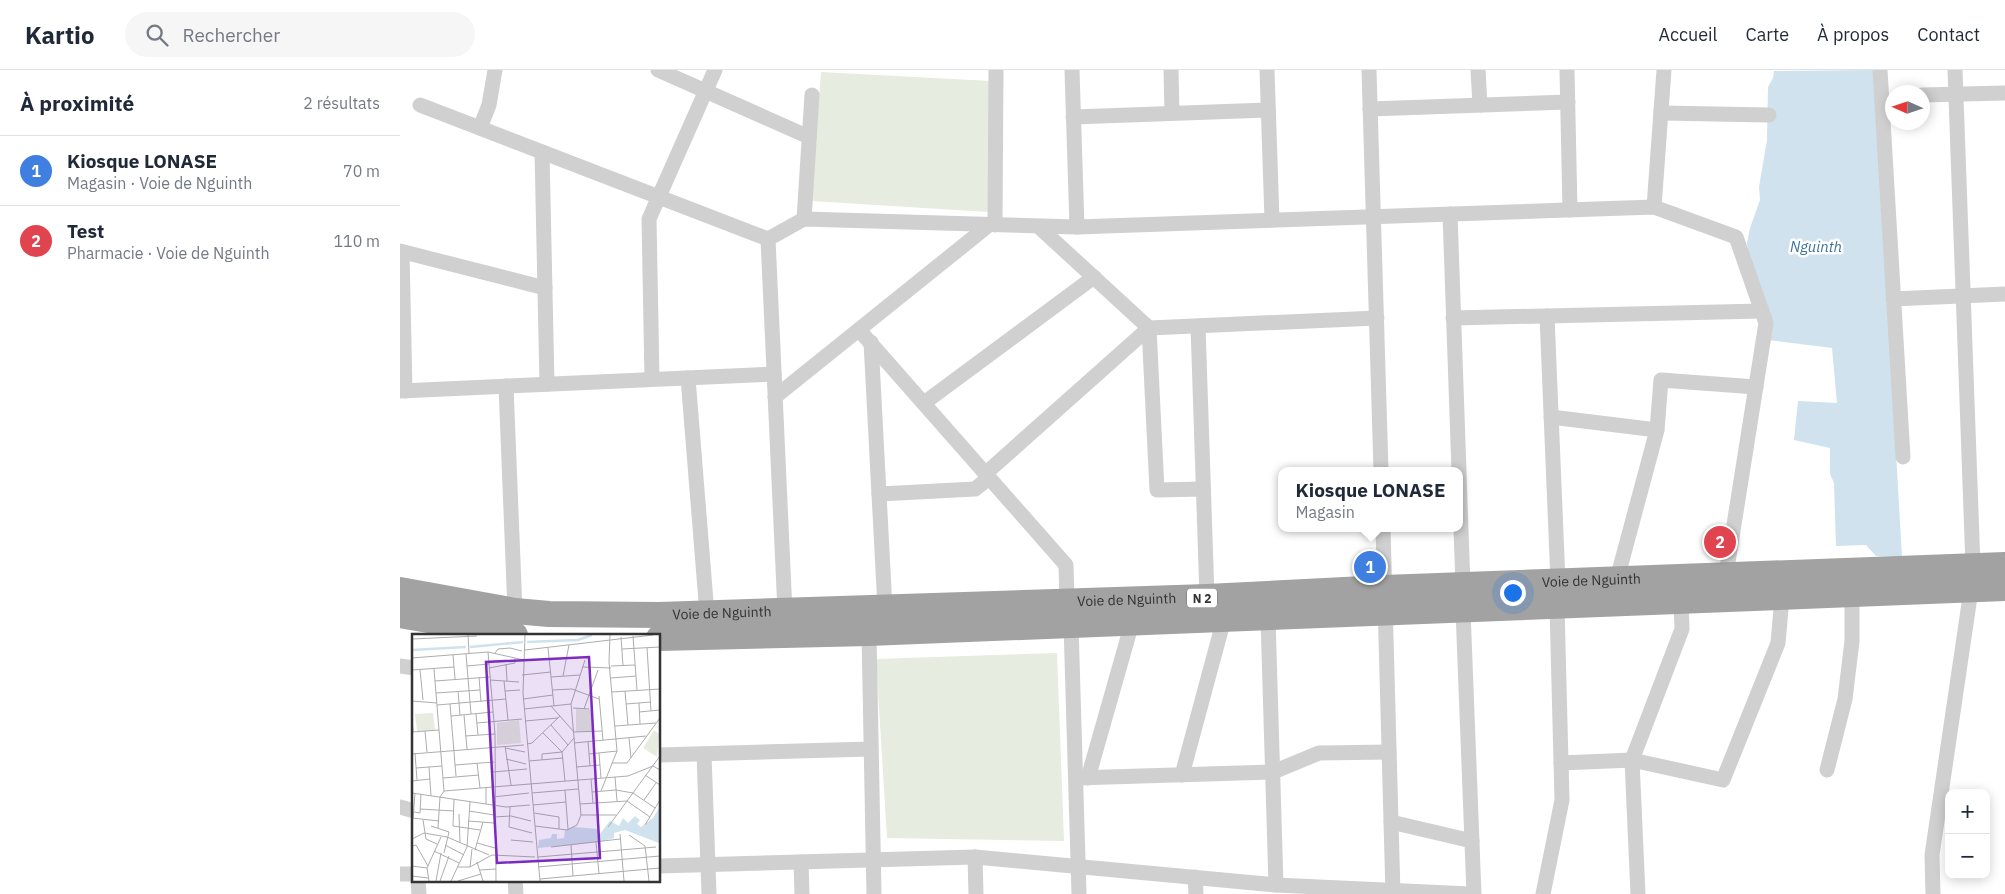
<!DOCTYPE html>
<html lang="fr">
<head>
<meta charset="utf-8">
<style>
	:root { --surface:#fff; --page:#f6f6f7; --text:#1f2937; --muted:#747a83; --line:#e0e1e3; --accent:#7c3aed }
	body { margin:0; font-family:"IBM Plex Sans",sans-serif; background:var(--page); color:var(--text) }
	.controls { position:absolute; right:15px; bottom:15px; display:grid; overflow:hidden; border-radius:10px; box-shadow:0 2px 12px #0003 }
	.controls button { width:45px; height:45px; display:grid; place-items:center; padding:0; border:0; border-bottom:1px solid var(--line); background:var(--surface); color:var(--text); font:25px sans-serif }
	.compass { position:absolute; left:1485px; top:15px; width:45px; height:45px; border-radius:50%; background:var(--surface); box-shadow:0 2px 12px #0003; rotate:273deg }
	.you { position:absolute; left:1112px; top:522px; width:18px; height:18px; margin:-12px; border:4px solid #fff; border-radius:50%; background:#1a73e8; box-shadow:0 0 0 8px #1a73e833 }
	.badge { display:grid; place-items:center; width:32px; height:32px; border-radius:50%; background:var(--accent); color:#fff; font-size:16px; font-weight:700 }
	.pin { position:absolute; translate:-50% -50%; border:2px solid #fff; box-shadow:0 1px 5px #0006 }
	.popup { position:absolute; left:878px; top:397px; width:185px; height:65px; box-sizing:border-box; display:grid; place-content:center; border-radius:10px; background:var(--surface); filter:drop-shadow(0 1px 4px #0005); font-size:16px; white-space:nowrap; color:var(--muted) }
	.popup b { font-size:19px; color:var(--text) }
	.popup::after { content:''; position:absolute; left:50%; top:100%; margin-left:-10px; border:10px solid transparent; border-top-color:var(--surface) }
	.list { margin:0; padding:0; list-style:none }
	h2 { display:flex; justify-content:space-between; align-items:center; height:65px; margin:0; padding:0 20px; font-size:21px }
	h2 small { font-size:16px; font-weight:400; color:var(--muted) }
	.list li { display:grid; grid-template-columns:32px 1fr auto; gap:15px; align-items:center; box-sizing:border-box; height:70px; padding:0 20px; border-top:1px solid var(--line) }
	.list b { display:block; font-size:19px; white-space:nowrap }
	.list p { margin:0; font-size:16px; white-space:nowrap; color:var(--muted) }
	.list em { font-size:16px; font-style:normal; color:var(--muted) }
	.icon { flex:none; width:28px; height:28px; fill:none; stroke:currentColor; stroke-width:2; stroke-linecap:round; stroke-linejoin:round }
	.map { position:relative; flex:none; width:1605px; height:824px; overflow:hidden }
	header { display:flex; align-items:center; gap:30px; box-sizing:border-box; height:70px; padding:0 25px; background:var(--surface); border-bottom:1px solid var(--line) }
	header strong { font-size:24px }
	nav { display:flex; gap:28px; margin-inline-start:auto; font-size:18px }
	.search { width:350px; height:45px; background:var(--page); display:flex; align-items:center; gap:12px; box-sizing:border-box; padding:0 18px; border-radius:28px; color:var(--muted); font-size:19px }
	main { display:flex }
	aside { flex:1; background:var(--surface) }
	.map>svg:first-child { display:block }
	.green { fill:#e6ecdf }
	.water { fill:#cfe2ee }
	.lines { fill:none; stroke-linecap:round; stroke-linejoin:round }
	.minor { stroke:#d0d0d0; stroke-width:15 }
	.trunk { stroke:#a2a2a2; stroke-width:26 }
	.labels { text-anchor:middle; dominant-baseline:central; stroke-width:5; stroke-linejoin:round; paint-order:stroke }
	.shield { fill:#fff; stroke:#707070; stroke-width:1 }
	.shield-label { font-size:12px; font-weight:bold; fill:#333 }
	.street-label { font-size:14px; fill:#333; stroke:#fff }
	.water-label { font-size:15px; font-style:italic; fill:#3f7597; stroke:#fff }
	.inset-river { fill:none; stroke:#cfe2ee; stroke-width:2.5 }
	.inset-road { fill:none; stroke:#adadad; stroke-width:1 }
	.view { fill:#7b2cbf; fill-opacity:0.15; stroke:#7b2cbf; stroke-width:2.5 }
	.inset-edge { fill:none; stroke:#333; stroke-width:2.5 }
</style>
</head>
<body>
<header>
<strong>Kartio</strong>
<div class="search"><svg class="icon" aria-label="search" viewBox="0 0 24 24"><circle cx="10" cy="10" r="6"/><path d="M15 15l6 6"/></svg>Rechercher</div>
<nav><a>Accueil</a><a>Carte</a><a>À propos</a><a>Contact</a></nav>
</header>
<main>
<aside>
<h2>À proximité<small>2 résultats</small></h2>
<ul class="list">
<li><span class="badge" style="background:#3f7fe0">1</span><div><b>Kiosque LONASE</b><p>Magasin · Voie de Nguinth</p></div><em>70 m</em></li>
<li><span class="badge" style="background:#e0444e">2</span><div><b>Test</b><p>Pharmacie · Voie de Nguinth</p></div><em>110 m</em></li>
</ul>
</aside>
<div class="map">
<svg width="1605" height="824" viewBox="0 0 1605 824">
	<rect width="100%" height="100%" fill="#fff"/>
	<!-- green -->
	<g class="green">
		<polygon points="421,2 590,11 589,142 411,131"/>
		<polygon points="657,583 664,771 487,768 476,589"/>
	</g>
	<!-- water -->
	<polygon class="water" points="1474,0 1502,487 1476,486 1466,475 1436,476 1434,413 1430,404 1430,378 1394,370 1398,331 1437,333 1432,278 1368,270 1349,190 1347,173 1350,158 1360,130 1359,117 1367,70 1368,17 1373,8 1374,1"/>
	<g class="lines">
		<!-- minor -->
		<g class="minor">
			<polyline points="258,0 409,67"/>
			<polyline points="672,0 677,157"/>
			<polyline points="771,0 772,43"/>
			<polyline points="867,0 872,150"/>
			<polyline points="969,0 981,401"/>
			<polyline points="1078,0 1080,35"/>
			<polyline points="1167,0 1170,140"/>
			<polyline points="1480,0 1503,387"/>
			<polyline points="1555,0 1573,496"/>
			<polyline points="1522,25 1605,23"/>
			<polyline points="20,35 368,169 404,149 677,157 1254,137 1336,167 1366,253 1326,505"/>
			<polyline points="970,39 1168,32"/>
			<polyline points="1261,43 1369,45"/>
			<polyline points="673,47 868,40"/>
			<polyline points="80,58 89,35 95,0"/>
			<polyline points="142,82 147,314"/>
			<polyline points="1254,137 1264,0"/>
			<polyline points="1050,144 1063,516"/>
			<polyline points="404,149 412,25"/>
			<polyline points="595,155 596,0"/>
			<polyline points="639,157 749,258 757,420 803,419"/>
			<polyline points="368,169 385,542"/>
			<polyline points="0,181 145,218"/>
			<polyline points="2,182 5,321"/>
			<polyline points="1493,229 1605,224"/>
			<polyline points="1147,246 1158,512"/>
			<polyline points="1053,248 1362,241"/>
			<polyline points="798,256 807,527"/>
			<polyline points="459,260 666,495 667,532"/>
			<polyline points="471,272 485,538"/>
			<polyline points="288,308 307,544"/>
			<polyline points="252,309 249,149 315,0"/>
			<polyline points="106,316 115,541"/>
			<polyline points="0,321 374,304"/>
			<polyline points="375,327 589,155"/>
			<polyline points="524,333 694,207"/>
			<polyline points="1151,347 1257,360"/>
			<polyline points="585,404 749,258 977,248"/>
			<polyline points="479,424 575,419 589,408"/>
			<polyline points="983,458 993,824"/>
			<polyline points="1217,509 1257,360 1261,310 1356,317"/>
			<polyline points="1063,540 1074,824"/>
			<polyline points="868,548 876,815"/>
			<polyline points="671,555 679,824"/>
			<polyline points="469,563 474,824"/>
			<polyline points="0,596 14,598"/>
			<polyline points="304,684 309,824"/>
			<polyline points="259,685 471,679"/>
			<polyline points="1161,693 1232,690 1323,710 1378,573 1382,528"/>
			<polyline points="1427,700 1445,629 1452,571 1452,525"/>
			<polyline points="782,705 824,549"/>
			<polyline points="676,708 873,702 919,683 989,682"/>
			<polyline points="688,708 732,553"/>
			<polyline points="0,737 14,741"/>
			<polyline points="991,752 1072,771"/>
			<polyline points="575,787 576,824"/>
			<polyline points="401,792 402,824"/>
			<polyline points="259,796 575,787 876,815 1070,824"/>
			<polyline points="0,804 14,804"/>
			<polyline points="795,807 796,824"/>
			<polyline points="18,810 19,824"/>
			<polyline points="115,810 116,824"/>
			<polyline points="1143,824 1162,730 1157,537"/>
			<polyline points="1238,824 1232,690 1282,559 1281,532"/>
			<polyline points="1533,824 1532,785 1571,520"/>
		</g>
		<!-- trunk -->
		<g class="trunk">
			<path id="s1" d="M0,520L115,541L149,544L259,545L807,527L984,518L1605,495"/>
			<polyline points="0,545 115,565"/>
			<polyline points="259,568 469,563 1605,518"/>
		</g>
	</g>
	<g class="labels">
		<!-- shield labels -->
		<rect class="shield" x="787" y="518.5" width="30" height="19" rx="4"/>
		<g class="shield-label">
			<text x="802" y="528">N 2</text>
		</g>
		<!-- street labels -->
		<g class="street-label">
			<text stroke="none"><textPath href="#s1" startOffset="1194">Voie de Nguinth</textPath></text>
			<text stroke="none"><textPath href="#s1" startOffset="729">Voie de Nguinth</textPath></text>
			<text stroke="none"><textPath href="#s1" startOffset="324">Voie de Nguinth</textPath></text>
		</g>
		<!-- water labels -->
		<g class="water-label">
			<text x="1416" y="176">Nguinth</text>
		</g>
	</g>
	<!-- overview -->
	<g transform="translate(12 564)">
		<rect width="248" height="248" fill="#fff"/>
		<path d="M164,75L180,76V97L164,98ZM21,79L23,96L5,97L3,80ZM107,86L109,109L85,111V89ZM242,96L247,100L245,123L231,114Z" fill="#e6ecdf"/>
		<path d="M247,174V209L213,196L202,199V204L187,208L126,214L127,206L139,204L140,200H145V205L152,204L153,196L162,193L186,195L187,201L198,187L207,192L211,184L216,189L223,182L228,186L225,190L229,193L241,184Z" fill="#cfe2ee"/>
		<path class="inset-river" d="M115,8L166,6L180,1M58,13L111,8M0,16L54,13"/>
		<path class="inset-road" d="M56,1L57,19M113,1L111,59L128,247M221,2L225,56M209,3L211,32M0,5L65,2M136,14L142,72M235,14L239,77M210,15L248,13M113,16L241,1M76,18L83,100L84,247M83,19L86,15L98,14L110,17M54,20L59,80M41,21L43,45M0,24L76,18L112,26M137,26L155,24M94,30L95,47M55,32L77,30M199,32L223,31M171,33L199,34M77,34L103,29V24M22,35L32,157L28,163L26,194M0,36L42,33M8,36L11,66M110,41L139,38M151,42L157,11M67,43L69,68M139,43L168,41M199,44L224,42M78,46L107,48M23,47L78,43M92,47L96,86M140,56L160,55L187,65M46,57L48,81M93,57L108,56M213,57L216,91M200,58L248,55M24,59L68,56M187,62L191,106M111,65L141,61M0,67L25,69M227,69L228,90M38,70L44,142M214,70L239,68M25,71L94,65M139,72L162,98M161,74L177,75M112,75L159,70M172,75L186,36M227,78L248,76M64,80L66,101M52,81L55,115M39,82L81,78M0,83L1,98M113,87L146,84M65,89L110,85M139,91L156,111M203,92L244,89M13,97L15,118M0,98L27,96M162,98L190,97M131,99L150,118L153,147M53,102L83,100M217,104L219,124M176,107L178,132M162,109L234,102M115,110L120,109L148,82M93,112L99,151M93,114L113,118M3,119L5,146M187,119L189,144M0,120L112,111M177,120L205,117M94,125L114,130M130,126V120L150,118L162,104M117,127L151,124M65,129L68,154M200,129H215L248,84M43,131L82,128M17,133L19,162M164,133L188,131M4,134L30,132M81,138L115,135M233,141L248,151M203,143L205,167M31,144L67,141M179,145L181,169M0,147L18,145M153,156L156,195M32,157L216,142L241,132L248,136M189,157L205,117L197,28L198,1M180,158L204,156L221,159L243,174M0,159L94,173L118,171M120,159L166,155M81,163L117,159M42,165L41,192L68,196M232,166L244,149M74,170V153M168,170L215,167L238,183M121,171L154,168M98,173L97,193L120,199M8,175L42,177M57,177L82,181M2,178L8,179L9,160M122,179L147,183V195M47,180L48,209M169,181H204M82,183L99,182L119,187M0,184L27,187M1,185L3,159M11,186L14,205L25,210M56,187L82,189M233,191L248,166M19,192L37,198L32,219M123,192L155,196L165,191L169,181L159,70L173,26M196,193L248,122M208,200L212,247M217,201L233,212L237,247M0,205L12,199L35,203L77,221M99,206L121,208M184,208L187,240M65,209L83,214M33,211L52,221M159,211L161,242M0,212L4,211L16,232M139,213L208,205M63,216L71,188M22,217L47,229M126,223L244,213M65,228L71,247M0,232L15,234M45,233H58L80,221L123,223M58,233L60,215M126,233L248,222M68,236L84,235M0,242L16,244M128,245L248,234M17,247L15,234L29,203M24,247L29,219M28,247L37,222M39,247L55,213L58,168M46,247L69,240"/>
		<path class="view" d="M177,23L188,224L85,229L74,28Z"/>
		<rect width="248" height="248" class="inset-edge"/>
	</g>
</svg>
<div class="controls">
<button>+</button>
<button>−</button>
</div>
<svg class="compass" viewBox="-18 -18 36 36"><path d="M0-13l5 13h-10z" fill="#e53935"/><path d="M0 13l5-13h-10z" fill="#747a83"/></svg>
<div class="you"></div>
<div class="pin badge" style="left:970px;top:497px;background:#3f7fe0">1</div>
<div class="popup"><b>Kiosque LONASE</b>Magasin</div>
<div class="pin badge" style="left:1320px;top:472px;background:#e0444e">2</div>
</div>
</main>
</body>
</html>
